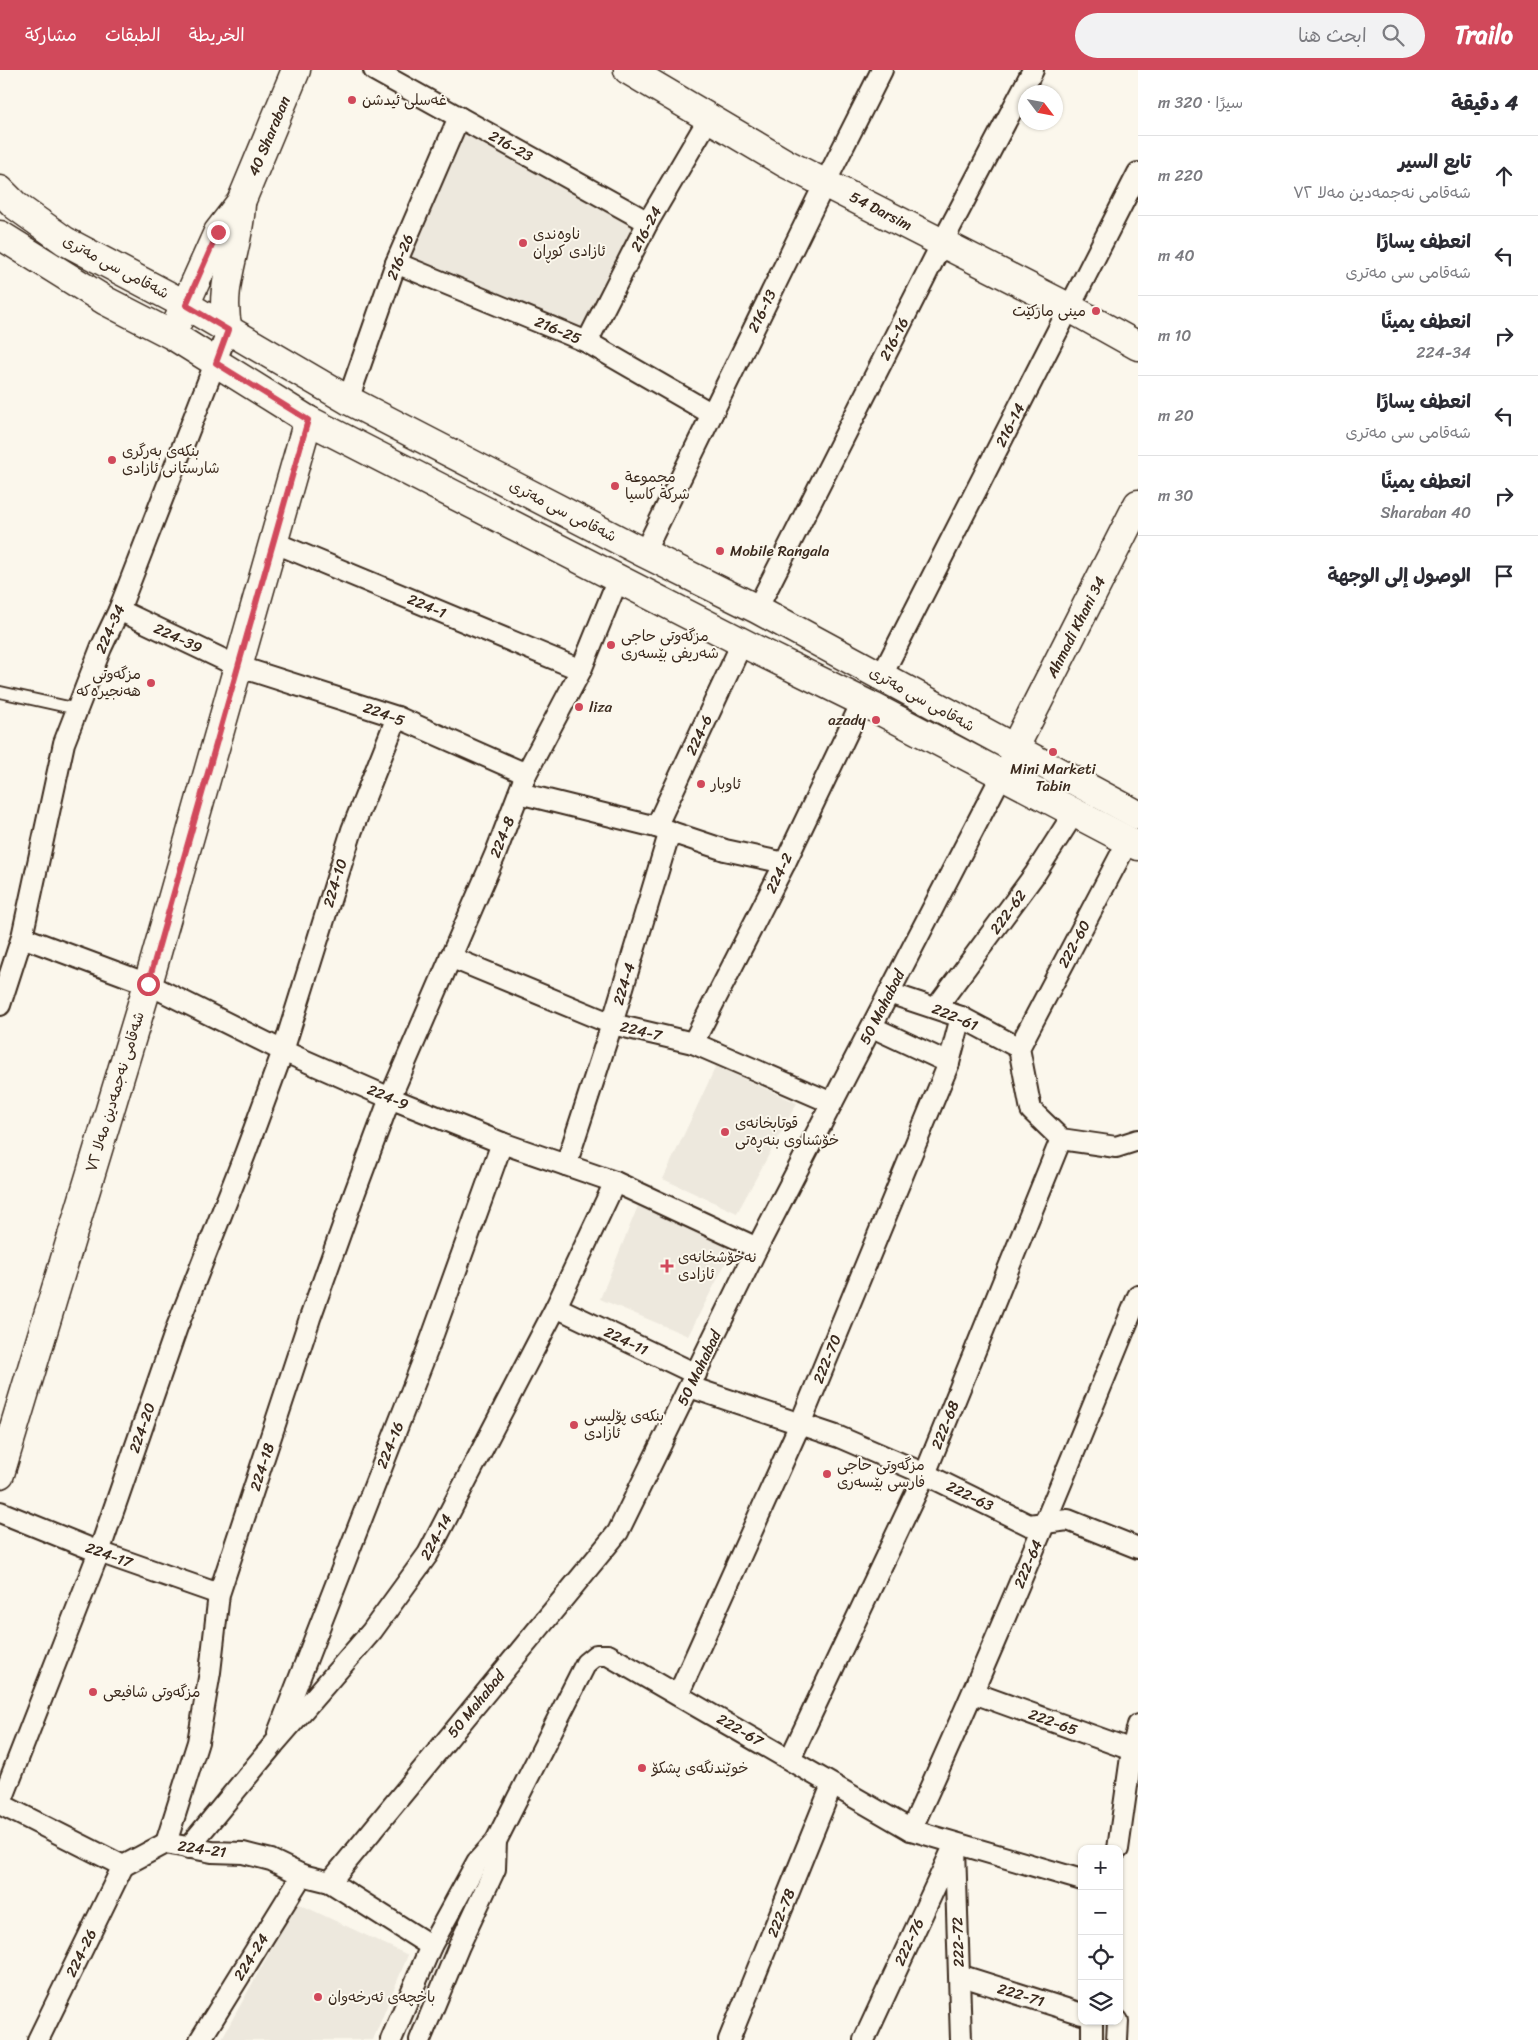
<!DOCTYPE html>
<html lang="ar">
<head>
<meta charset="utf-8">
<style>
	:root { --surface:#fff; --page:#f2f2f3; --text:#2b2b33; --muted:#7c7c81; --line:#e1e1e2; --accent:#d1495b }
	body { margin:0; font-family:Sriracha,"Playpen Sans Arabic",sans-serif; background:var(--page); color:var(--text); direction:rtl }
	.controls { position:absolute; right:15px; bottom:15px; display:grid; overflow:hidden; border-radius:10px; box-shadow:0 1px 4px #0004 }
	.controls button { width:45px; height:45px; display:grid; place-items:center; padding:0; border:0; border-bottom:1px solid var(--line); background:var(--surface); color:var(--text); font:25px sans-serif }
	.compass { position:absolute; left:1018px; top:15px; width:45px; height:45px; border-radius:50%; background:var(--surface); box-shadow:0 1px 4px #0004; rotate:122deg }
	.stop { position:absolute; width:15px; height:15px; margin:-11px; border:4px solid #d1495b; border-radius:50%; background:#fff }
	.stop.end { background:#d1495b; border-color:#fff; box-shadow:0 1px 5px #0008 }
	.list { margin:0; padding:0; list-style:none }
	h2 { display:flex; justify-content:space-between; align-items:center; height:65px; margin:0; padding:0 20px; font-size:21px }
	h2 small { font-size:16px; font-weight:400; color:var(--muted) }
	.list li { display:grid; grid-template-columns:32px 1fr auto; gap:15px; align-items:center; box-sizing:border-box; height:80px; padding:0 20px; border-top:1px solid var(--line) }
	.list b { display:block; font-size:19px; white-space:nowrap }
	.list p { margin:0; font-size:16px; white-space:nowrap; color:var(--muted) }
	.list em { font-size:16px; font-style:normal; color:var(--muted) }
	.icon { flex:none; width:28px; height:28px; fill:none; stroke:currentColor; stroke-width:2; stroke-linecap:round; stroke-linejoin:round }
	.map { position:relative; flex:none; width:1138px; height:1970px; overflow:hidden; direction:ltr }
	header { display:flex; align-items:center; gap:30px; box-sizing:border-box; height:70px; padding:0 25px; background:var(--accent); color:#fff }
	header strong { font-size:24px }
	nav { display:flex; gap:28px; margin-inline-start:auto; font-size:18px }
	.search { width:350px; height:45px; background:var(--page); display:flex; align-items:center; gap:12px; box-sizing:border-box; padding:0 18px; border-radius:28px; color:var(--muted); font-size:19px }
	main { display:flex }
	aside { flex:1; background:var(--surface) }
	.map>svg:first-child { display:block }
	.built { fill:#ede8dd }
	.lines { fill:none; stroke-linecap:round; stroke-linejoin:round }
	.lane-casing { stroke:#3b2a1e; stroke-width:14 }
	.street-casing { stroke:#3b2a1e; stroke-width:24 }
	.secondary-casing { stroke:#3b2a1e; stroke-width:31 }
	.lane { stroke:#fbf7ec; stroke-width:10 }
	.street { stroke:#fbf7ec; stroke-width:20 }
	.secondary { stroke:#fbf7ec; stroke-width:28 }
	.route { stroke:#d1495b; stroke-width:6 }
	.poi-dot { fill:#d1495b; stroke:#fbf7ec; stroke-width:2 }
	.labels { text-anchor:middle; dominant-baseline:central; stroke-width:4; stroke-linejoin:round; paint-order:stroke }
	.poi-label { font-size:15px; fill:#3b2a1e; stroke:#fbf7ec; text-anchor:start }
	.street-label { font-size:15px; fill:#3b2a1e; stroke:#fbf7ec }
</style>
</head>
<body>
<header>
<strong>Trailo</strong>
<div class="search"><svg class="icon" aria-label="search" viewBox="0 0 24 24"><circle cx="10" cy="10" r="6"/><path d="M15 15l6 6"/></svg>ابحث هنا</div>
<nav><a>الخريطة</a><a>الطبقات</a><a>مشاركة</a></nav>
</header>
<main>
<aside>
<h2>4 دقيقة<small>سيرًا · 320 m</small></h2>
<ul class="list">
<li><svg class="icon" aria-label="ahead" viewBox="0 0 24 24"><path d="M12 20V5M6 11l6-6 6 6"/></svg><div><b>تابع السير</b><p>شەقامی نەجمەدین مەلا ٧٢</p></div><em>220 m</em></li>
<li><svg class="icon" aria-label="left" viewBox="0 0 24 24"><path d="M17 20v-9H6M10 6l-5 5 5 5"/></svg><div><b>انعطف يسارًا</b><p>شەقامی سی مەتری</p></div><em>40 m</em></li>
<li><svg class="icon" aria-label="right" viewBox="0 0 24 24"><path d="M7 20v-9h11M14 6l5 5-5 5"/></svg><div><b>انعطف يمينًا</b><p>224-34</p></div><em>10 m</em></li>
<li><svg class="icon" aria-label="left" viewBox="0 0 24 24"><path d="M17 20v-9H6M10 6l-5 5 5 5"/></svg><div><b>انعطف يسارًا</b><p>شەقامی سی مەتری</p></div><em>20 m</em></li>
<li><svg class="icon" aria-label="right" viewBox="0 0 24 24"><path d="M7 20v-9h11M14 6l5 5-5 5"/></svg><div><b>انعطف يمينًا</b><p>40 Sharaban</p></div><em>30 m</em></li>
<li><svg class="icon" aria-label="arrive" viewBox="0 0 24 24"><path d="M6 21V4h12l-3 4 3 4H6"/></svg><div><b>الوصول إلى الوجهة</b></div></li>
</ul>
</aside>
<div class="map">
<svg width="1138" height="1970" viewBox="0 0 1138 1970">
	<rect width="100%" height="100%" fill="#fbf7ec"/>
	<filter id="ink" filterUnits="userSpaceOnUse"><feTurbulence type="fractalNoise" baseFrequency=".02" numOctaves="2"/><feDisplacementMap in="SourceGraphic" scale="10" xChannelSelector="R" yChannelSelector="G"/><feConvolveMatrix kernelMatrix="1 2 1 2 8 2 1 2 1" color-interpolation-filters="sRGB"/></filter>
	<g filter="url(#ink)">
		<!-- built -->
		<g class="built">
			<polygon points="461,60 639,158 584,265 408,189"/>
			<polygon points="716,996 797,1033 737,1143 663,1109"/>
			<polygon points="638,1136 733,1179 688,1266 600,1229"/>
			<polygon points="297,1833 408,1885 373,1970 221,1970"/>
		</g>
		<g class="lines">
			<defs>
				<polyline id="lane" points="0,622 77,639"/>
				<g id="street">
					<polyline points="374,0 648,152"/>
					<polyline points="396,193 587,272 712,344"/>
					<polyline points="587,272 648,152 709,48"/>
					<polyline points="348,330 396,193 459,47"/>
					<polyline points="273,472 581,600"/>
					<polyline points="644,483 825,113 882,0"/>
					<polyline points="757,539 942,173 1033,0"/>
					<polyline points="119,540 237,596 397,647 526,704"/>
					<polyline points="881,607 1138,103"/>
					<polyline points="519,723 656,757 725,780 785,793"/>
					<polyline points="656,757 742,573"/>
					<polyline points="22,867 148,914 283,981 390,1028 502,1073 615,1112 757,1178"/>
					<polyline points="450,887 612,954 693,973 832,1033"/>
					<polyline points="889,923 961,947 1019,978"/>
					<polyline points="0,935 22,867 64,673 101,578 119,540 228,260"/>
					<polyline points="936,938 1035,804 1074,743"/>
					<polyline points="872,957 949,993"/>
					<polyline points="693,973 785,793 862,632"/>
					<polyline points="1019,978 1128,771"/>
					<polyline points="1019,978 1031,1040 1061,1069 1116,1077 1138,1070"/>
					<polyline points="566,1095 612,954 670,761"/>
					<polyline points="556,1237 696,1304"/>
					<polyline points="690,1317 839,1367 925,1404 1029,1455 1068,1450 1138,1478"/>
					<polyline points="0,1442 99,1482 219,1524"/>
					<polyline points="974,1623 1132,1680"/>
					<polyline points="678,1625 800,1354 949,993 961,947"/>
					<polyline points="278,1663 427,1281 502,1073"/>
					<polyline points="790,1689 925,1404 1061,1069"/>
					<polyline points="0,1734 123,1796 166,1773 212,1782 243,1783 271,1790 302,1805 330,1812"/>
					<polyline points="0,1735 99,1482 177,1257 245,1084 283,981 352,760 397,647"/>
					<path d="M911,1760C992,1584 1065,1405 1138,1226"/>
					<polyline points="166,1773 198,1672 210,1602 219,1524 310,1248 355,1122 390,1028 495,785 526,704 581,600 618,509"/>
					<polyline points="188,1778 274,1674 372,1561 428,1484 556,1237 615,1112"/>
					<polyline points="955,1778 961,1970"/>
					<polyline points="1118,1779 1132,1680 1138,1655"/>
					<polyline points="431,1876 330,1812 618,1462 757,1178 1008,693"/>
					<polyline points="959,1905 1082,1944"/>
					<polyline points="1092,1951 1092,1970"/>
					<polyline points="38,1970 123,1796"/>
					<polyline points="200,1970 302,1805"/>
					<polyline points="391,1970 431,1876 477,1792 496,1771 586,1593 596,1585 608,1585 911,1760 1082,1810"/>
					<polyline points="420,1970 459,1876 495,1799 496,1771"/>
					<polyline points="729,1970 832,1715"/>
					<polyline points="864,1970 955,1774"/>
					<polyline points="1117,1970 1118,1951"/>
				</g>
				<g id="secondary">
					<polyline points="628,0 785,93 1070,238 1138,276"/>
					<polyline points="0,120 16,136 65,171 186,235 348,330 644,483 757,539 1138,745"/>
					<polyline points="0,165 106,231 172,265 308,350 755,579 873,637 1138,776"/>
					<polyline points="178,251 218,162 241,132 296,0"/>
					<path d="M228,260C217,215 240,178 241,133"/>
					<polyline points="1014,679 1138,434"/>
					<polyline points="0,1404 148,914 308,350"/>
				</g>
			</defs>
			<!-- lane casing -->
			<use href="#lane" class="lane-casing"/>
			<!-- street casing -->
			<use href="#street" class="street-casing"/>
			<!-- secondary casing -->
			<use href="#secondary" class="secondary-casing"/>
			<!-- lane -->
			<use href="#lane" class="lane"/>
			<!-- street -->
			<use href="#street" class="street"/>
			<!-- secondary -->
			<use href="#secondary" class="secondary"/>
		</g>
	</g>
	<g class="lines" filter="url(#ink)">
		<!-- route -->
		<polyline class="route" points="148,914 308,350 216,293 228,260 186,235 218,162"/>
	</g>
	<!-- markers -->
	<g class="poi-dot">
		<circle cx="352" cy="30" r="5"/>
		<circle cx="523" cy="173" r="5"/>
		<circle cx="1096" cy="241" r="5"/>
		<circle cx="112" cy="390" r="5"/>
		<circle cx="615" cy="416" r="5"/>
		<circle cx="720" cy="481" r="5"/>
		<circle cx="611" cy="575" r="5"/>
		<circle cx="151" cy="613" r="5"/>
		<circle cx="579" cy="637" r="5"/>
		<circle cx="876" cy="650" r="5"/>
		<circle cx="1053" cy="682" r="5"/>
		<circle cx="701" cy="714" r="5"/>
		<circle cx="725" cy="1062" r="5"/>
		<path d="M664.5 1188.5h5v5h5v5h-5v5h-5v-5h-5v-5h5z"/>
		<circle cx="574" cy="1355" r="5"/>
		<circle cx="827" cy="1404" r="5"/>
		<circle cx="93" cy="1622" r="5"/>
		<circle cx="642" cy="1698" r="5"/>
		<circle cx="318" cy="1927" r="5"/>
	</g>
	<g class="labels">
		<!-- poi labels -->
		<g class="poi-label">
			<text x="362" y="30">غەسلی ئیدشن</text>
			<text x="533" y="164">ناوەندی<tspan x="533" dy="17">ئازادی کوڕان</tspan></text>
			<text x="1086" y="241" text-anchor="end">مینی ماركێت</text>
			<text x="122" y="381">بنکەی بەرگری<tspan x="122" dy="17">شارستانی ئازادی</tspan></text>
			<text x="625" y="407">مجموعة<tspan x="625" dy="17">شرکة کاسیا</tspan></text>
			<text x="730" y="481">Mobile Rangala</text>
			<text x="621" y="566">مزگەوتی حاجی<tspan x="621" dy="17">شەریفی بێسەری</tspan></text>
			<text x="141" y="604" text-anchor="end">مزگەوتی<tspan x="141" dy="17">ھەنجیرەکە</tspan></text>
			<text x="589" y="637">liza</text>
			<text x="866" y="650" text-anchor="end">azady</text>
			<text x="1053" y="699" text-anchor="middle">Mini Marketi<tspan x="1053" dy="17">Tabin</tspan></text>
			<text x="711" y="714">ئاوبار</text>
			<text x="735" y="1053">قوتابخانەی<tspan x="735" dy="17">خۆشناوی بنەڕەتی</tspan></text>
			<text x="678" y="1187">نەخۆشخانەی<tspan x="678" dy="17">ئازادی</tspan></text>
			<text x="584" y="1346">بنکەی پۆلیسی<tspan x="584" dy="17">ئازادی</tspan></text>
			<text x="837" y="1395">مزگەوتی حاجی<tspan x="837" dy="17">فارسی بێسەری</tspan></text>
			<text x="103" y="1622">مزگەوتی شافیعی</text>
			<text x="652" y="1698">خوێندنگەی پشکۆ</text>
			<text x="328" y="1927">باخچەی ئەرخەوان</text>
		</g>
		<!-- street labels -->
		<g class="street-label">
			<text transform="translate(269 66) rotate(-67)">40 Sharaban</text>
			<text transform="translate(511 76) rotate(29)">216-23</text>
			<text transform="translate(881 141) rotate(27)">54 Darsim</text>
			<text transform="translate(646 159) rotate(-62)">216-24</text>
			<text transform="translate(400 187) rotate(-68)">216-26</text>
			<text transform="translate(116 197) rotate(28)">شەقامی سی مەتری</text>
			<text transform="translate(762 241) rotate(-64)">216-13</text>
			<text transform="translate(558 260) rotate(23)">216-25</text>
			<text transform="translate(894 269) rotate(-63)">216-16</text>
			<text transform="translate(1010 355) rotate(-63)">216-14</text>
			<text transform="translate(563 441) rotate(27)">شەقامی سی مەتری</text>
			<text transform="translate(427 536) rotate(23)">224-1</text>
			<text transform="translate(1076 557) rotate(-63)">Ahmadi Khani 34</text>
			<text transform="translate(110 559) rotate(-66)">224-34</text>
			<text transform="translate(178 568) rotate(25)">224-39</text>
			<text transform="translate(922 629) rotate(29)">شەقامی سی مەتری</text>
			<text transform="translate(384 644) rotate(20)">224-5</text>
			<text transform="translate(699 665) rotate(-65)">224-6</text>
			<text transform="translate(502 767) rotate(-68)">224-8</text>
			<text transform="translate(779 803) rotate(-64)">224-2</text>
			<text transform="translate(335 813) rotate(-73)">224-10</text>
			<text transform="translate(1008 842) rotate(-54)">222-62</text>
			<text transform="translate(1074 874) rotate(-62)">222-60</text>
			<text transform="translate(624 914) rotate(-73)">224-4</text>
			<text transform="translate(882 937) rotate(-63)">50 Mahabad</text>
			<text transform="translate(955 947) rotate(23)">222-61</text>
			<text transform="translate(641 961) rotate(13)">224-7</text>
			<text transform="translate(115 1022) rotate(-73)">شەقامی نەجمەدین مەلا ٧٢</text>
			<text transform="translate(388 1027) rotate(23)">224-9</text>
			<text transform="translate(626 1271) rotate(26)">224-11</text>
			<text transform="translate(827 1289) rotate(-68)">222-70</text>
			<text transform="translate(699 1298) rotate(-64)">50 Mahabad</text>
			<text transform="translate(945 1355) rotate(-68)">222-68</text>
			<text transform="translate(142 1358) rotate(-71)">224-20</text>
			<text transform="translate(390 1375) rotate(-68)">224-16</text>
			<text transform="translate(262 1397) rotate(-72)">224-18</text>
			<text transform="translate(970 1426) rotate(26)">222-63</text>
			<text transform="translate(436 1467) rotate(-61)">224-14</text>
			<text transform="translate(109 1485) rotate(20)">224-17</text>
			<text transform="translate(1028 1494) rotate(-67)">222-64</text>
			<text transform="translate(476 1634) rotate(-51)">50 Mahabad</text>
			<text transform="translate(1053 1652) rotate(20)">222-65</text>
			<text transform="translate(740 1660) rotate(30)">222-67</text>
			<text transform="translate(202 1779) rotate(8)">224-21</text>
			<text transform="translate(781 1843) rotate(-68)">222-78</text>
			<text transform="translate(909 1872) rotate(-65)">222-76</text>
			<text transform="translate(958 1872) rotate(-92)">222-72</text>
			<text transform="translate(81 1883) rotate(-64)">224-26</text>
			<text transform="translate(251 1887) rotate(-58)">224-24</text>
			<text transform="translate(1021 1925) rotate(17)">222-71</text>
		</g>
	</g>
</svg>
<div class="controls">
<button>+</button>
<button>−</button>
<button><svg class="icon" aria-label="locate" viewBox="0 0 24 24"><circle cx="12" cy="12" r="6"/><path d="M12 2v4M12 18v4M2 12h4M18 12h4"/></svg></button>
<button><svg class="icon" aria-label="layers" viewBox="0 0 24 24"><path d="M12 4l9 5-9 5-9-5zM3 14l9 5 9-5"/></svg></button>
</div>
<svg class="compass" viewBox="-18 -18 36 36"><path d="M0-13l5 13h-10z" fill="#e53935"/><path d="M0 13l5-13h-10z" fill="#7c7c81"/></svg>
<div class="stop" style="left:148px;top:914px"></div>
<div class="stop end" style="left:218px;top:162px"></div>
</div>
</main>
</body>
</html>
